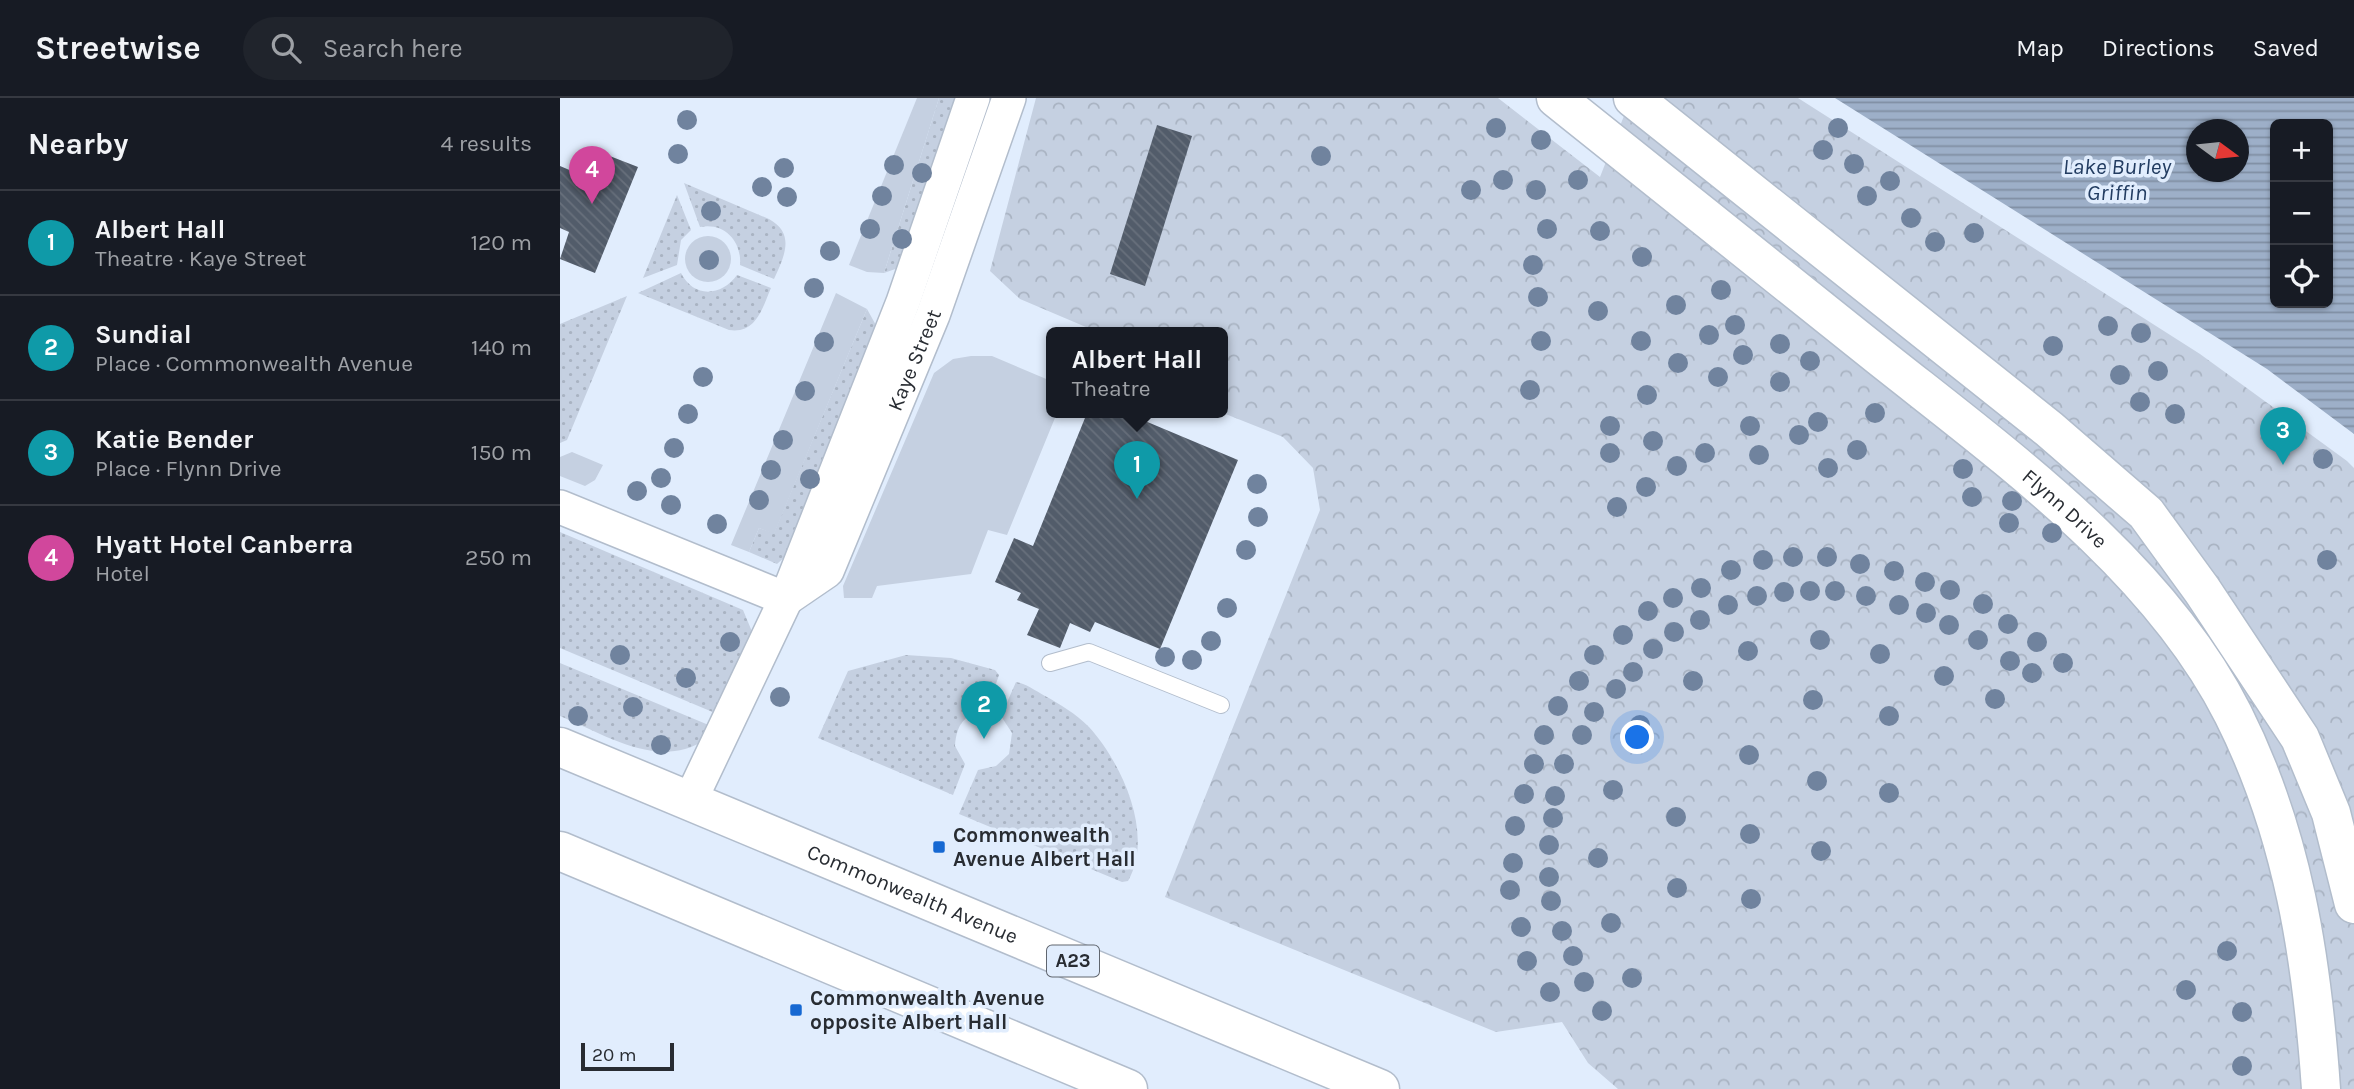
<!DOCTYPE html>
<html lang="en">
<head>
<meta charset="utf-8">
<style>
	:root { --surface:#171b24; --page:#20242c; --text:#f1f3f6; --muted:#9ea1a6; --line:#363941; --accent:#1668d2 }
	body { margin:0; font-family:Karla,sans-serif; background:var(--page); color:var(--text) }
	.controls { position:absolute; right:21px; top:21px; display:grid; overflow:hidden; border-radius:10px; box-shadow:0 2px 5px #0004 }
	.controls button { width:63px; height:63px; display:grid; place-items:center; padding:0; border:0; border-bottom:2px solid var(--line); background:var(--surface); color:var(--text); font:35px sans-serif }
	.compass { position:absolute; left:1626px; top:21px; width:63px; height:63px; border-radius:50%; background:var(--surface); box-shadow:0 2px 5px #0004; rotate:105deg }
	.scale { position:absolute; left:21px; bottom:18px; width:93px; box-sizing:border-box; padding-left:7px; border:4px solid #282c32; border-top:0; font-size:19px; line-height:24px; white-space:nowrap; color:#282c32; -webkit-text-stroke:5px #e1edfd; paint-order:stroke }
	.you { position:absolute; left:1078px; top:640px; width:24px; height:24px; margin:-18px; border:5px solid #fff; border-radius:50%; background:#1a73e8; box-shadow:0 0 0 10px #1a73e833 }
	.badge { display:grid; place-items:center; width:46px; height:46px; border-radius:50%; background:var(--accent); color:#fff; font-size:23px; font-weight:700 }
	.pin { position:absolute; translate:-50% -58px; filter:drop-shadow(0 2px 4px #0008) }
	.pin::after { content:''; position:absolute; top:37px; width:24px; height:21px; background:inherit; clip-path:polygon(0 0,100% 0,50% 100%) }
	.popup { position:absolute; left:486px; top:229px; width:182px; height:91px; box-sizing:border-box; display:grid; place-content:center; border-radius:10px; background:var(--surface); filter:drop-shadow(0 2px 5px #0005); font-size:23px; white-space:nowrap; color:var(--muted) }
	.popup b { font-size:26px; color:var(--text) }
	.popup::after { content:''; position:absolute; left:50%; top:100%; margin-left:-14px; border:14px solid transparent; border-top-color:var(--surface) }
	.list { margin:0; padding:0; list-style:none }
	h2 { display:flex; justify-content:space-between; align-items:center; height:91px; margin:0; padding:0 28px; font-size:30px }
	h2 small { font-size:23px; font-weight:400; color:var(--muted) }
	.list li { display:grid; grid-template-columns:46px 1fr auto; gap:21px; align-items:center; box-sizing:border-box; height:105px; padding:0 28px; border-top:2px solid var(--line) }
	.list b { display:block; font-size:26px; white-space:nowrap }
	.list p { margin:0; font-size:23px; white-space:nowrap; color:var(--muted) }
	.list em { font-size:23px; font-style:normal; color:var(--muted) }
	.icon { flex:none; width:38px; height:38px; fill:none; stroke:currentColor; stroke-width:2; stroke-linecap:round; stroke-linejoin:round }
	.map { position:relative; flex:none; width:1794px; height:991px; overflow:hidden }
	header { display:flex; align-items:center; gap:42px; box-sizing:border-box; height:98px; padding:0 35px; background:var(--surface); border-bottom:2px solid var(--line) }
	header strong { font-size:33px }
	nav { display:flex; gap:38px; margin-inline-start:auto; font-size:24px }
	.search { width:490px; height:63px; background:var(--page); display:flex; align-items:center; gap:18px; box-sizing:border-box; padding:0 24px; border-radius:38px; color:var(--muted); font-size:26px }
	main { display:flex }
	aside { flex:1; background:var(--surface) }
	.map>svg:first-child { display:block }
	.grass { fill:url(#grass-dots) }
	.park { fill:url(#park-crowns) }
	.garden { fill:#c5d0e1 }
	.water { fill:url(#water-rules); fill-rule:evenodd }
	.building { fill:url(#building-back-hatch) }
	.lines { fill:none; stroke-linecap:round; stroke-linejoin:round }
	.service-casing { stroke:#b2bdcc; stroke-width:18 }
	.minor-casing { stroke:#b2bdcc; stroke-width:36 }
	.secondary-casing { stroke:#b2bdcc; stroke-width:41 }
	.trunk-casing { stroke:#b2bdcc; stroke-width:41 }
	.service { stroke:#fff; stroke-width:16 }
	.minor { stroke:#fff; stroke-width:33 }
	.secondary { stroke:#fff; stroke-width:38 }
	.trunk { stroke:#fff; stroke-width:38 }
	.tree { fill:#70839e }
	.poi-dot { fill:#1668d2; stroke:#e1edfd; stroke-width:2.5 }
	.labels { text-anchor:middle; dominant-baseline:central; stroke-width:7; stroke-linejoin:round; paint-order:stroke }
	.shield { fill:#e1edfd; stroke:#60666f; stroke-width:2 }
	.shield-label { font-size:19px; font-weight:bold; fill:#282c32 }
	.street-label { font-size:21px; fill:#282c32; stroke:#e1edfd }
	.poi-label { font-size:21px; font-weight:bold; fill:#282c32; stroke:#e1edfd; text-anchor:start }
	.water-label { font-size:23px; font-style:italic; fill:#223c61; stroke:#e1edfd }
</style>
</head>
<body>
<header>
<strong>Streetwise</strong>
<div class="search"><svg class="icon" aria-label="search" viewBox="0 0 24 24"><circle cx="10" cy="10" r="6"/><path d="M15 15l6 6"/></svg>Search here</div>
<nav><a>Map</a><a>Directions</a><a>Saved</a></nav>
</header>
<main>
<aside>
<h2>Nearby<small>4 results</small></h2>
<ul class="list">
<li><span class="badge" style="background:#0f9aa8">1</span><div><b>Albert Hall</b><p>Theatre · Kaye Street</p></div><em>120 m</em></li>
<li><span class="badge" style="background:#0f9aa8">2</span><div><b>Sundial</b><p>Place · Commonwealth Avenue</p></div><em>140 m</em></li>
<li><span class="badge" style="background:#0f9aa8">3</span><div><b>Katie Bender</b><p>Place · Flynn Drive</p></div><em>150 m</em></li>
<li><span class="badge" style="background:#d1479c">4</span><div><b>Hyatt Hotel Canberra</b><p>Hotel</p></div><em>250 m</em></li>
</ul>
</aside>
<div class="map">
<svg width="1794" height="991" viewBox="0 0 1794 991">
	<defs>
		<pattern id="grass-dots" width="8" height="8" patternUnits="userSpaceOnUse" patternTransform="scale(1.75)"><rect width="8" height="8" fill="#c5d0e1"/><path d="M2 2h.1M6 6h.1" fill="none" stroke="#a9b3c2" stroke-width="1.8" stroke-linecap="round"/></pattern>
		<pattern id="park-crowns" width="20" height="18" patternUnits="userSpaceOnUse" patternTransform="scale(1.75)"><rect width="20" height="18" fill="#c5d0e1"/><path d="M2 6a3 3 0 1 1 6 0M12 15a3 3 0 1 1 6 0" fill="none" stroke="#a9b3c2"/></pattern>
		<pattern id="water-rules" width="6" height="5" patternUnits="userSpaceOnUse" patternTransform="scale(1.75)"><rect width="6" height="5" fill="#9dafc8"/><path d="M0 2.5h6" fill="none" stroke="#808fa3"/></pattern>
		<pattern id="building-back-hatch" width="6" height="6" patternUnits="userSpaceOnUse" patternTransform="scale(1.75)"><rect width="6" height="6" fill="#525c6a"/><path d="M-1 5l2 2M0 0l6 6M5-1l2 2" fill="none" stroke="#68707c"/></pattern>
	</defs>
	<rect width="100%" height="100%" fill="#e1edfd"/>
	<!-- grass -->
	<g class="grass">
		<polygon points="379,0 403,0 341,169 324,175"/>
		<path d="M124,85L209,121C236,136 224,159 214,181L180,167C182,144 165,124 140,129Z"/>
		<polygon points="117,97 131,132 121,142 117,167 83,180"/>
		<path d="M121,175C134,201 162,198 177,177L211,190C202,211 196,236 169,232L78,195Z"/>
		<polygon points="67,198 7,342 0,345 0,226"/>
		<polygon points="307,211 317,229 226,458 217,466 189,454 199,430 214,435"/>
		<polygon points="0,434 183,512 193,536 155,615 0,550"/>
		<path d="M346,557L391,560L435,572L439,577L427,612C404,617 397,625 395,648L405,666L393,697L258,640L288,573Z"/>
		<path d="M0,565L151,628L145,642C98,672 46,637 0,618Z"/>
		<path d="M456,584C465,585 476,593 485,598C500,606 516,616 529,629C561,664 595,736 568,783L562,784L399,716L418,672L436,668L449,656L452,635L441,618Z"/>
	</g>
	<!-- park -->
	<polygon class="park" points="476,0 938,0 1040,79 1071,0 1238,0 1640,256 1787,363 1794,370 1794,991 1058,991 1028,965 1002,924 936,934 605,799 760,412 753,370 723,339 663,315 663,235 540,235 460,201 430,173"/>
	<!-- garden -->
	<g class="garden">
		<polygon points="357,0 379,0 324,175 307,174 289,167"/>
		<circle cx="148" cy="161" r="23"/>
		<polygon points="276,195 307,211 214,436 199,430 189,454 171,447"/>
		<polygon points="411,258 432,258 491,283 491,315 497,315 447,437 428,432 411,476 317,488 312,500 284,500 283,488 374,275 393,261"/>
		<polygon points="12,354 43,367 35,382 25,388 0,378 0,359"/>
	</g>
	<!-- water -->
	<path class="water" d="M1275,0H1794V336L1707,271ZM1715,26H1768V205H1715ZM1636,32H1678V74H1636Z"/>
	<!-- building -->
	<g class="building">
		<polygon points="597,27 632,38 585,188 550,176"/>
		<polygon points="42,55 78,69 35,175 0,161 9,134 0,130 0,68 31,81"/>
		<polygon points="527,315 566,315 678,362 600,551 535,524 530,534 510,525 500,550 467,537 479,511 457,502 461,495 435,484 454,440 473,448"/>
	</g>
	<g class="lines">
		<defs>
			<polyline id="service" points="490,565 529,554 661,607"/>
			<g id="minor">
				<polyline points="0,409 226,501"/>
				<path id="s1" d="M226,501L267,473L373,217L449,0"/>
				<polyline points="130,703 226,501 343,204 413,0"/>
			</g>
			<g id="secondary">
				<path id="s2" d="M996,0C1104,86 1212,172 1320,259C1446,359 1599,469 1673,616C1733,735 1752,860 1761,991"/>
				<polyline points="1073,0 1489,331 1586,415 1642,492 1740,640 1771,715 1794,806"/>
			</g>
			<g id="trunk">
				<path id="s3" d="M0,649L820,991"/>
				<polyline points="0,753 568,991"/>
			</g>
		</defs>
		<!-- service casing -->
		<use href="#service" class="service-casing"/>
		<!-- minor casing -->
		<use href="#minor" class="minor-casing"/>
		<!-- secondary casing -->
		<use href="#secondary" class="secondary-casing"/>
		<!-- trunk casing -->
		<use href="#trunk" class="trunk-casing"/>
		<!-- service -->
		<use href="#service" class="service"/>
		<!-- minor -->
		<use href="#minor" class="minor"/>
		<!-- secondary -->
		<use href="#secondary" class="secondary"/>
		<!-- trunk -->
		<use href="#trunk" class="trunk"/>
	</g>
	<!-- trees -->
	<g class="tree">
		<circle cx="127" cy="22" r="10"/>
		<circle cx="936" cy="30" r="10"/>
		<circle cx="1278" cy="30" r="10"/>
		<circle cx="981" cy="42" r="10"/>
		<circle cx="1263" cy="52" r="10"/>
		<circle cx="118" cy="56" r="10"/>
		<circle cx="761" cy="58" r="10"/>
		<circle cx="1294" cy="66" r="10"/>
		<circle cx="334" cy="67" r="10"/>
		<circle cx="224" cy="70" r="10"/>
		<circle cx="362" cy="75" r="10"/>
		<circle cx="943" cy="82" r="10"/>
		<circle cx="1018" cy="82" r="10"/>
		<circle cx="1330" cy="83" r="10"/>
		<circle cx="202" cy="89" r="10"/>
		<circle cx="911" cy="92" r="10"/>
		<circle cx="976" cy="92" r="10"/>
		<circle cx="322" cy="98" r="10"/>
		<circle cx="1307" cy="98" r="10"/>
		<circle cx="227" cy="99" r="10"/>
		<circle cx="151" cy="113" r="10"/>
		<circle cx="1351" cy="120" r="10"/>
		<circle cx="310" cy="131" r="10"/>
		<circle cx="987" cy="131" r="10"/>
		<circle cx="1040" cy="133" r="10"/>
		<circle cx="1414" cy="135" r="10"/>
		<circle cx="342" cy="141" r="10"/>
		<circle cx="1375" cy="144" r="10"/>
		<circle cx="270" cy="153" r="10"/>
		<circle cx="1082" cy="159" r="10"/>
		<circle cx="149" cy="162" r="10"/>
		<circle cx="973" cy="167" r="10"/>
		<circle cx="254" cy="190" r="10"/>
		<circle cx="1161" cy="192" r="10"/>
		<circle cx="978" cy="199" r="10"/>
		<circle cx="1116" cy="207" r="10"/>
		<circle cx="1038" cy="213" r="10"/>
		<circle cx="1175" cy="227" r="10"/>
		<circle cx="1548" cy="228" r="10"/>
		<circle cx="1581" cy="235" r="10"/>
		<circle cx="1149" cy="237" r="10"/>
		<circle cx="981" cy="243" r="10"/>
		<circle cx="1081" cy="243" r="10"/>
		<circle cx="264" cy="244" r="10"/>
		<circle cx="1220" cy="246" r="10"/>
		<circle cx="1493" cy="248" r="10"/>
		<circle cx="1183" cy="257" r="10"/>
		<circle cx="1250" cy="263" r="10"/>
		<circle cx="1118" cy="265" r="10"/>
		<circle cx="1598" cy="273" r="10"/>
		<circle cx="1560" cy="277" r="10"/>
		<circle cx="143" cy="279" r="10"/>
		<circle cx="1158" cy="279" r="10"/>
		<circle cx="1220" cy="284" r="10"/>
		<circle cx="970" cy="292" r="10"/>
		<circle cx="245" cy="293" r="10"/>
		<circle cx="1087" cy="297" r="10"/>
		<circle cx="1580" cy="304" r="10"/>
		<circle cx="1315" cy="315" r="10"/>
		<circle cx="128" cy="316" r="10"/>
		<circle cx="1615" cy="316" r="10"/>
		<circle cx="1258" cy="324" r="10"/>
		<circle cx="1050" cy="328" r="10"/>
		<circle cx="1190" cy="328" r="10"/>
		<circle cx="1239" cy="337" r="10"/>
		<circle cx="223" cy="342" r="10"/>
		<circle cx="1093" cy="343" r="10"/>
		<circle cx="114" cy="350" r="10"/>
		<circle cx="1297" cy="352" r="10"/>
		<circle cx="1050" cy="355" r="10"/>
		<circle cx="1145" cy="355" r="10"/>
		<circle cx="1199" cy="357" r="10"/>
		<circle cx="1763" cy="361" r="10"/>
		<circle cx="1117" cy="368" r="10"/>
		<circle cx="1268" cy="370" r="10"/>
		<circle cx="1403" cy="371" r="10"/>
		<circle cx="211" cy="372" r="10"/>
		<circle cx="101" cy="380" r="10"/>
		<circle cx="250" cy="381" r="10"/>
		<circle cx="697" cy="386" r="10"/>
		<circle cx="1086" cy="389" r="10"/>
		<circle cx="77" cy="393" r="10"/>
		<circle cx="1412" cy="399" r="10"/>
		<circle cx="199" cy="402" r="10"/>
		<circle cx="1452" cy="403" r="10"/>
		<circle cx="111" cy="407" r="10"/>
		<circle cx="1057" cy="409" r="10"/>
		<circle cx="698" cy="419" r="10"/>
		<circle cx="1449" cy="425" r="10"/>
		<circle cx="157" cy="426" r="10"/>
		<circle cx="1492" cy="435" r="10"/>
		<circle cx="686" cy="452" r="10"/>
		<circle cx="1233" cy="459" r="10"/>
		<circle cx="1267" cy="459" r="10"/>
		<circle cx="1203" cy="462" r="10"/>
		<circle cx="1767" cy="462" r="10"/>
		<circle cx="1300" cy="466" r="10"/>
		<circle cx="1171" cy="472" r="10"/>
		<circle cx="1334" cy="473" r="10"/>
		<circle cx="1365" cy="484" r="10"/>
		<circle cx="1141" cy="490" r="10"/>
		<circle cx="1390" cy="492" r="10"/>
		<circle cx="1250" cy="493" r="10"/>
		<circle cx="1275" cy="493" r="10"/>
		<circle cx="1224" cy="494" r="10"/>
		<circle cx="1197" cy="498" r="10"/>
		<circle cx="1306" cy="498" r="10"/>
		<circle cx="1113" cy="500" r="10"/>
		<circle cx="1423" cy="506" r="10"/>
		<circle cx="1168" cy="507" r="10"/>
		<circle cx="1339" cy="507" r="10"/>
		<circle cx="667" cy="510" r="10"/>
		<circle cx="1088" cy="513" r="10"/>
		<circle cx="1366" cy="515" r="10"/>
		<circle cx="1140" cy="522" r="10"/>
		<circle cx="1448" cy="526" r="10"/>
		<circle cx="1389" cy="527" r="10"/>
		<circle cx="1114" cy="534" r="10"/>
		<circle cx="1063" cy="537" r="10"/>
		<circle cx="1260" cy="542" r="10"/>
		<circle cx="1418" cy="542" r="10"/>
		<circle cx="651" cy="543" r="10"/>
		<circle cx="170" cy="544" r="10"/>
		<circle cx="1477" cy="544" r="10"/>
		<circle cx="1093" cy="551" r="10"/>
		<circle cx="1188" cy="553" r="10"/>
		<circle cx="1320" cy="556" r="10"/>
		<circle cx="60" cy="557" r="10"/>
		<circle cx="1034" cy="557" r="10"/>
		<circle cx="605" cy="559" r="10"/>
		<circle cx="632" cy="562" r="10"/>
		<circle cx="1450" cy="563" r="10"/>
		<circle cx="1503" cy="565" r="10"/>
		<circle cx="1073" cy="574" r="10"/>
		<circle cx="1472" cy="575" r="10"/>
		<circle cx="1384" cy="578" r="10"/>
		<circle cx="126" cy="580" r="10"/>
		<circle cx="1019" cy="583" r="10"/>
		<circle cx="1133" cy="583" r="10"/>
		<circle cx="1056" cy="591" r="10"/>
		<circle cx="220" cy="599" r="10"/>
		<circle cx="1435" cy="601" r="10"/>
		<circle cx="1253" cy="602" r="10"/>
		<circle cx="998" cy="608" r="10"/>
		<circle cx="73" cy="609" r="10"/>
		<circle cx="1034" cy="614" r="10"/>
		<circle cx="18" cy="618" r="10"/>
		<circle cx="1329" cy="618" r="10"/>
		<circle cx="1080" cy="627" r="10"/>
		<circle cx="984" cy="637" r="10"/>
		<circle cx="1022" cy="637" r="10"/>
		<circle cx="101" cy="647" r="10"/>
		<circle cx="1189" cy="657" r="10"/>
		<circle cx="974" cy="666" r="10"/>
		<circle cx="1004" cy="666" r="10"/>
		<circle cx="1257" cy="683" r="10"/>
		<circle cx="1053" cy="692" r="10"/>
		<circle cx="1329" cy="695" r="10"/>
		<circle cx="964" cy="696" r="10"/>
		<circle cx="995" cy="698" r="10"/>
		<circle cx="1116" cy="719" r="10"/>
		<circle cx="993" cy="720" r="10"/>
		<circle cx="955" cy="728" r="10"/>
		<circle cx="1190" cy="736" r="10"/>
		<circle cx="989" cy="747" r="10"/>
		<circle cx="1261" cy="753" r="10"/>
		<circle cx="1038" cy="760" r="10"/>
		<circle cx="953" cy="765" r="10"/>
		<circle cx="989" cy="779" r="10"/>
		<circle cx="1117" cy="790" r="10"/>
		<circle cx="950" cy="792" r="10"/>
		<circle cx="1191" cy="801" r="10"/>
		<circle cx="991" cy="803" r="10"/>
		<circle cx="1051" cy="825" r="10"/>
		<circle cx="961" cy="829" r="10"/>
		<circle cx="1002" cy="833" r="10"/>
		<circle cx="1667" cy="853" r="10"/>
		<circle cx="1013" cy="858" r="10"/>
		<circle cx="967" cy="863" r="10"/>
		<circle cx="1072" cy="880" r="10"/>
		<circle cx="1024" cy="884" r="10"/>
		<circle cx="1626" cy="892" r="10"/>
		<circle cx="990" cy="894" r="10"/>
		<circle cx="1042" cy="913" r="10"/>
		<circle cx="1682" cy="914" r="10"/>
		<circle cx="1682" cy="968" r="10"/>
	</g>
	<!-- markers -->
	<g class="poi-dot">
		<rect x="372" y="742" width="14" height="14" rx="3.5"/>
		<rect x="229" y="905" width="14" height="14" rx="3.5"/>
	</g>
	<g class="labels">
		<!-- shield labels -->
		<rect class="shield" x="487" y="847.5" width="52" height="31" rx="5"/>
		<g class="shield-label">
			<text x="513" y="863">A23</text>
		</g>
		<!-- street labels -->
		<g class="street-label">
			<text stroke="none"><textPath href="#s1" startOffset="278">Kaye Street</textPath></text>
			<text stroke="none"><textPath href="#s2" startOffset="654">Flynn Drive</textPath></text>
			<text stroke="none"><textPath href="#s3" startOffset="382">Commonwealth Avenue</textPath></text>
		</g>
		<!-- poi labels -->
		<g class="poi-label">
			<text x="393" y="737">Commonwealth<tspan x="393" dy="24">Avenue Albert Hall</tspan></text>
			<text x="250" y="900">Commonwealth Avenue<tspan x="250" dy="24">opposite Albert Hall</tspan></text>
		</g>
		<!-- water labels -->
		<g class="water-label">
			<text x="1557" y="68">Lake Burley<tspan x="1557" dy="26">Griffin</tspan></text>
		</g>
	</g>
</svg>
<div class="controls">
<button>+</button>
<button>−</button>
<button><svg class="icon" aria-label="locate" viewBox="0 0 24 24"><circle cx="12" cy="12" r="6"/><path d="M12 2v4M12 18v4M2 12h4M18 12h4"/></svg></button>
</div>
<svg class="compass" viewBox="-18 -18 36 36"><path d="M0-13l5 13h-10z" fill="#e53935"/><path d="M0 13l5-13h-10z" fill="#9ea1a6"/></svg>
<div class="scale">20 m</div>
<div class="you"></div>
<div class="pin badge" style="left:577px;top:401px;background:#0f9aa8">1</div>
<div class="popup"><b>Albert Hall</b>Theatre</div>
<div class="pin badge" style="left:424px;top:641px;background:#0f9aa8">2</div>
<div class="pin badge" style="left:1723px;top:367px;background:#0f9aa8">3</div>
<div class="pin badge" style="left:32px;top:106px;background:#d1479c">4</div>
</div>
</main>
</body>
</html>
